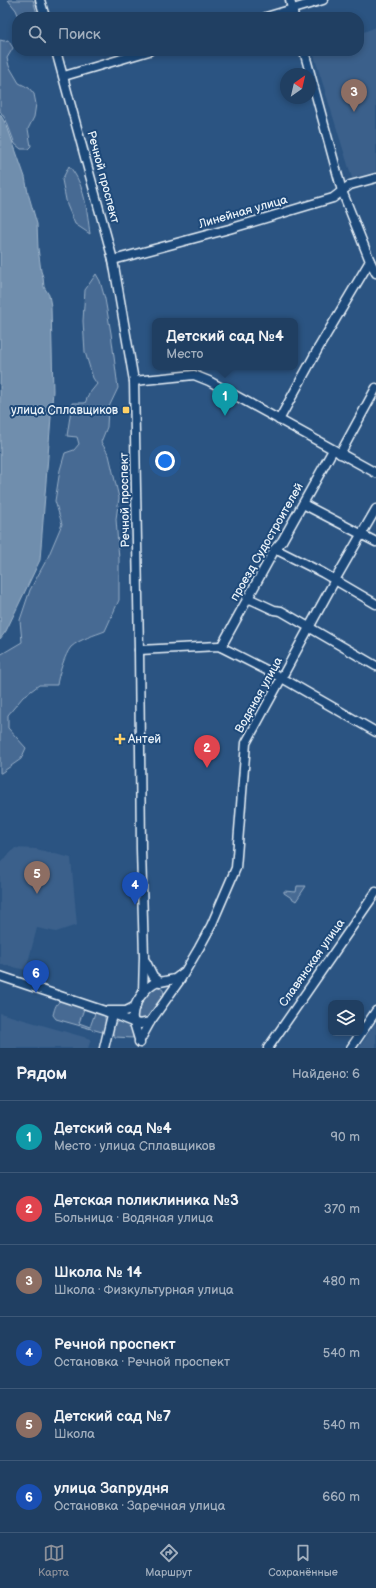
<!DOCTYPE html>
<html lang="ru">
<head>
<meta charset="utf-8">
<style>
	:root { --surface:#203f62; --page:#2d4a6b; --text:#f1f3f6; --muted:#a2afbe; --line:#3d5877; --accent:#8c9099 }
	body { margin:0; font-family:"Balsamiq Sans",sans-serif; background:var(--page); color:var(--text) }
	.controls { position:absolute; right:12px; bottom:12px; display:grid; overflow:hidden; border-radius:8px; box-shadow:0 2px 6px #0003 }
	.controls button { width:36px; height:36px; display:grid; place-items:center; padding:0; border:0; border-bottom:1px solid var(--line); background:var(--surface); color:var(--text); font:20px sans-serif }
	.compass { position:absolute; left:280px; top:68px; width:36px; height:36px; border-radius:50%; background:var(--surface); box-shadow:0 2px 6px #0003; rotate:34deg }
	.you { position:absolute; left:165px; top:461px; width:14px; height:14px; margin:-10px; border:3px solid #fff; border-radius:50%; background:#1a73e8; box-shadow:0 0 0 6px #1a73e833 }
	.badge { display:grid; place-items:center; width:26px; height:26px; border-radius:50%; background:var(--accent); color:#fff; font-size:13px; font-weight:700 }
	.pin { position:absolute; translate:-50% -33px; filter:drop-shadow(0 1px 2px #0008) }
	.pin::after { content:''; position:absolute; top:21px; width:14px; height:12px; background:inherit; clip-path:polygon(0 0,100% 0,50% 100%) }
	.popup { position:absolute; left:152px; top:318px; width:146px; height:52px; box-sizing:border-box; display:grid; place-content:center; border-radius:8px; background:var(--surface); filter:drop-shadow(0 1px 3px #0005); font-size:13px; white-space:nowrap; color:var(--muted) }
	.popup b { font-size:15px; color:var(--text) }
	.popup::after { content:''; position:absolute; left:50%; top:100%; margin-left:-8px; border:8px solid transparent; border-top-color:var(--surface) }
	.list { margin:0; padding:0; list-style:none }
	h2 { display:flex; justify-content:space-between; align-items:center; height:52px; margin:0; padding:0 16px; font-size:17px }
	h2 small { font-size:13px; font-weight:400; color:var(--muted) }
	.list li { display:grid; grid-template-columns:26px 1fr auto; gap:12px; align-items:center; box-sizing:border-box; height:72px; padding:0 16px; border-top:1px solid var(--line) }
	.list b { display:block; font-size:15px; white-space:nowrap }
	.list p { margin:0; font-size:13px; white-space:nowrap; color:var(--muted) }
	.list em { font-size:13px; font-style:normal; color:var(--muted) }
	.icon { flex:none; width:22px; height:22px; fill:none; stroke:currentColor; stroke-width:2; stroke-linecap:round; stroke-linejoin:round }
	.map { position:relative; flex:none; width:376px; height:1048px; overflow:hidden }
	.search { position:absolute; background:var(--surface); box-shadow:0 2px 6px #0003; left:12px; right:12px; top:12px; height:44px; display:flex; align-items:center; gap:10px; box-sizing:border-box; padding:0 14px; border-radius:16px; color:var(--muted); font-size:15px }
	.sheet { height:484px; background:var(--surface) }
	nav { display:flex; justify-content:space-around; align-items:center; box-sizing:border-box; height:56px; border-top:1px solid var(--line); background:var(--surface); font-size:11px; color:var(--muted) }
	nav a { display:grid; justify-items:center; gap:2px }
	nav .on { color:var(--accent) }
	.map>svg:first-child { display:block }
	.built { fill:#3a608b }
	.green { fill:#476b93; stroke:#98aec6 }
	.water { fill:#708ead; stroke:#a0b6cb }
	.lines { fill:none; stroke-linecap:round; stroke-linejoin:round }
	.minor-casing { stroke:#e8f1f8; stroke-width:11 }
	.minor { stroke:#1f4a7a; stroke-width:8 }
	.poi-dot { fill:#ffd166; stroke:#1f4a7a; stroke-width:1.5 }
	.labels { text-anchor:middle; dominant-baseline:central; stroke-width:4; stroke-linejoin:round; paint-order:stroke }
	.street-label { font-size:12px; fill:#e8f1f8; stroke:#1f4a7a }
	.poi-label { font-size:12px; fill:#e8f1f8; stroke:#1f4a7a; text-anchor:end }
</style>
</head>
<body>
<div class="map">
<svg width="376" height="1048" viewBox="0 0 376 1048">
	<rect width="100%" height="100%" fill="#2b5482"/>
	<filter id="ink" filterUnits="userSpaceOnUse"><feTurbulence type="fractalNoise" baseFrequency=".025" numOctaves="2"/><feDisplacementMap in="SourceGraphic" scale="8" xChannelSelector="R" yChannelSelector="G"/><feConvolveMatrix kernelMatrix="1 2 1 2 8 2 1 2 1" color-interpolation-filters="sRGB"/></filter>
	<g filter="url(#ink)">
		<!-- built -->
		<g class="built">
			<polygon points="376,27 376,172 352,178 313,52 316,51 359,51 359,34"/>
			<polygon points="15,848 36,849 71,858 77,925 56,932 37,928 26,970 0,964 0,863"/>
			<polygon points="0,1013 91,1039 88,1048 0,1048"/>
			<polygon points="376,1022 376,1048 359,1048"/>
		</g>
		<!-- green -->
		<g class="green">
			<polygon points="8,0 33,0 38,17 19,17 16,10"/>
			<polygon points="0,40 4,41 8,40 13,48 7,58 9,66 19,83 29,88 34,94 36,104 34,117 28,129 31,146 28,149 21,149 15,144 6,120 0,111"/>
			<path d="M69,166C85,184 87,211 90,234L75,224L67,205L62,180Z"/>
			<path d="M96,274L100,281L105,299L111,333L118,388L108,409L107,427L101,442L109,455L119,498L116,519L119,559V600L105,631C95,635 80,639 71,647C65,654 58,676 57,685H39L23,697L8,715V728L26,748L21,759L1,773H0V655L22,642L20,620L30,590L48,557L62,524L55,501L60,470L65,453L74,450L79,444L77,437L67,436L72,403H85L89,394L97,384L93,378L85,352L83,321L85,290Z"/>
			<polygon points="297,886 306,886 296,901 284,893 284,891 296,892"/>
			<polygon points="157,986 163,990 164,995 147,1019 140,1020 136,1017 136,1012 152,987"/>
			<path d="M64,999L85,1006L79,1023L90,1027L95,1013H101L104,1014C106,1020 106,1028 102,1032L56,1019L53,1015C55,1007 56,1002 64,999Z"/>
			<path d="M119,1021C128,1022 133,1028 133,1038L115,1037L112,1032C112,1026 114,1024 119,1021Z"/>
		</g>
		<!-- water -->
		<polygon class="water" points="0,114 7,126 25,177 28,193 37,224 38,248 41,271 43,277 44,287 49,295 51,306 53,391 40,560 6,631 0,639"/>
		<g class="lines">
			<defs>
				<g id="minor">
					<polyline points="40,0 45,17"/>
					<polyline points="290,0 294,17"/>
					<polyline points="266,17 323,0"/>
					<polyline points="56,51 113,260 134,381 139,650 141,849 144,957 143,993"/>
					<polyline points="64,76 149,51"/>
					<polyline points="113,260 229,229 333,198 350,185 376,178"/>
					<polyline points="370,261 376,273"/>
					<polyline points="134,381 194,375 209,381 376,473"/>
					<polyline points="279,420 319,347 370,261 342,191 304,51"/>
					<polyline points="340,454 376,388"/>
					<polyline points="303,504 376,542"/>
					<polyline points="275,549 323,573 376,604"/>
					<polyline points="248,598 274,610 281,611 376,666"/>
					<polyline points="221,647 275,549 282,541 333,450"/>
					<polyline points="139,650 219,646 282,678 376,732"/>
					<polyline points="146,962 153,976 160,982 175,979 183,973"/>
					<polyline points="0,976 105,1011 135,1023 140,1024 150,1022"/>
					<polyline points="108,1011 126,1011 136,1006"/>
					<polyline points="139,1042 150,1022 180,980 199,948 211,926 236,868 246,743 335,580 376,509"/>
					<path d="M140,1043C138,1035 135,1027 133,1019C131,1005 146,986 158,981"/>
					<polyline points="104,1048 112,1015"/>
					<polyline points="268,1048 376,892"/>
					<polyline points="351,1048 376,1011"/>
				</g>
			</defs>
			<!-- minor casing -->
			<use href="#minor" class="minor-casing"/>
			<!-- minor -->
			<use href="#minor" class="minor"/>
		</g>
	</g>
	<!-- markers -->
	<g class="poi-dot">
		<rect x="122" y="406" width="8" height="8" rx="2"/>
		<path d="M118 733h4v4h4v4h-4v4h-4v-4h-4v-4h4z"/>
	</g>
	<g class="labels">
		<!-- street labels -->
		<g class="street-label">
			<text transform="translate(103 177) rotate(75)">Речной проспект</text>
			<text transform="translate(243 212) rotate(-16)">Линейная улица</text>
			<text transform="translate(125 500) rotate(-91)">Речной проспект</text>
			<text transform="translate(267 542) rotate(-60)">проезд Судостроителей</text>
			<text transform="translate(259 695) rotate(-61)">Водяная улица</text>
			<text transform="translate(312 963) rotate(-55)">Славянская улица</text>
		</g>
		<!-- poi labels -->
		<g class="poi-label">
			<text x="118" y="410">улица Сплавщиков</text>
			<text x="128" y="739" text-anchor="start">Антей</text>
		</g>
	</g>
</svg>
<div class="controls">
<button><svg class="icon" aria-label="layers" viewBox="0 0 24 24"><path d="M12 4l9 5-9 5-9-5zM3 14l9 5 9-5"/></svg></button>
</div>
<svg class="compass" viewBox="-18 -18 36 36"><path d="M0-13l5 13h-10z" fill="#e53935"/><path d="M0 13l5-13h-10z" fill="#a2afbe"/></svg>
<div class="you"></div>
<div class="pin badge" style="left:225px;top:416px;background:#0f9aa8">1</div>
<div class="popup"><b>Детский сад №4</b>Место</div>
<div class="pin badge" style="left:207px;top:768px;background:#e0444e">2</div>
<div class="pin badge" style="left:354px;top:112px;background:#8d6e63">3</div>
<div class="pin badge" style="left:135px;top:905px;background:#1a4fb4">4</div>
<div class="pin badge" style="left:37px;top:894px;background:#8d6e63">5</div>
<div class="pin badge" style="left:36px;top:993px;background:#1a4fb4">6</div>
<div class="search"><svg class="icon" aria-label="search" viewBox="0 0 24 24"><circle cx="10" cy="10" r="6"/><path d="M15 15l6 6"/></svg>Поиск</div>
</div>
<section class="sheet">
<h2>Рядом<small>Найдено: 6</small></h2>
<ul class="list">
<li><span class="badge" style="background:#0f9aa8">1</span><div><b>Детский сад №4</b><p>Место · улица Сплавщиков</p></div><em>90 m</em></li>
<li><span class="badge" style="background:#e0444e">2</span><div><b>Детская поликлиника №3</b><p>Больница · Водяная улица</p></div><em>370 m</em></li>
<li><span class="badge" style="background:#8d6e63">3</span><div><b>Школа № 14</b><p>Школа · Физкультурная улица</p></div><em>480 m</em></li>
<li><span class="badge" style="background:#1a4fb4">4</span><div><b>Речной проспект</b><p>Остановка · Речной проспект</p></div><em>540 m</em></li>
<li><span class="badge" style="background:#8d6e63">5</span><div><b>Детский сад №7</b><p>Школа</p></div><em>540 m</em></li>
<li><span class="badge" style="background:#1a4fb4">6</span><div><b>улица Запрудня</b><p>Остановка · Заречная улица</p></div><em>660 m</em></li>
</ul>
</section>
<nav>
<a class="on"><svg class="icon" aria-label="map" viewBox="0 0 24 24"><path d="M3 6l6-2 6 2 6-2v14l-6 2-6-2-6 2zM9 4v14M15 6v14"/></svg>Карта</a>
<a><svg class="icon" aria-label="directions" viewBox="0 0 24 24"><path d="M12 3l9 9-9 9-9-9zM9 14v-3h6M13 9l2 2-2 2"/></svg>Маршрут</a>
<a><svg class="icon" aria-label="saved" viewBox="0 0 24 24"><path d="M7 4h10v16l-5-4-5 4z"/></svg>Сохранённые</a>
</nav>
</body>
</html>
